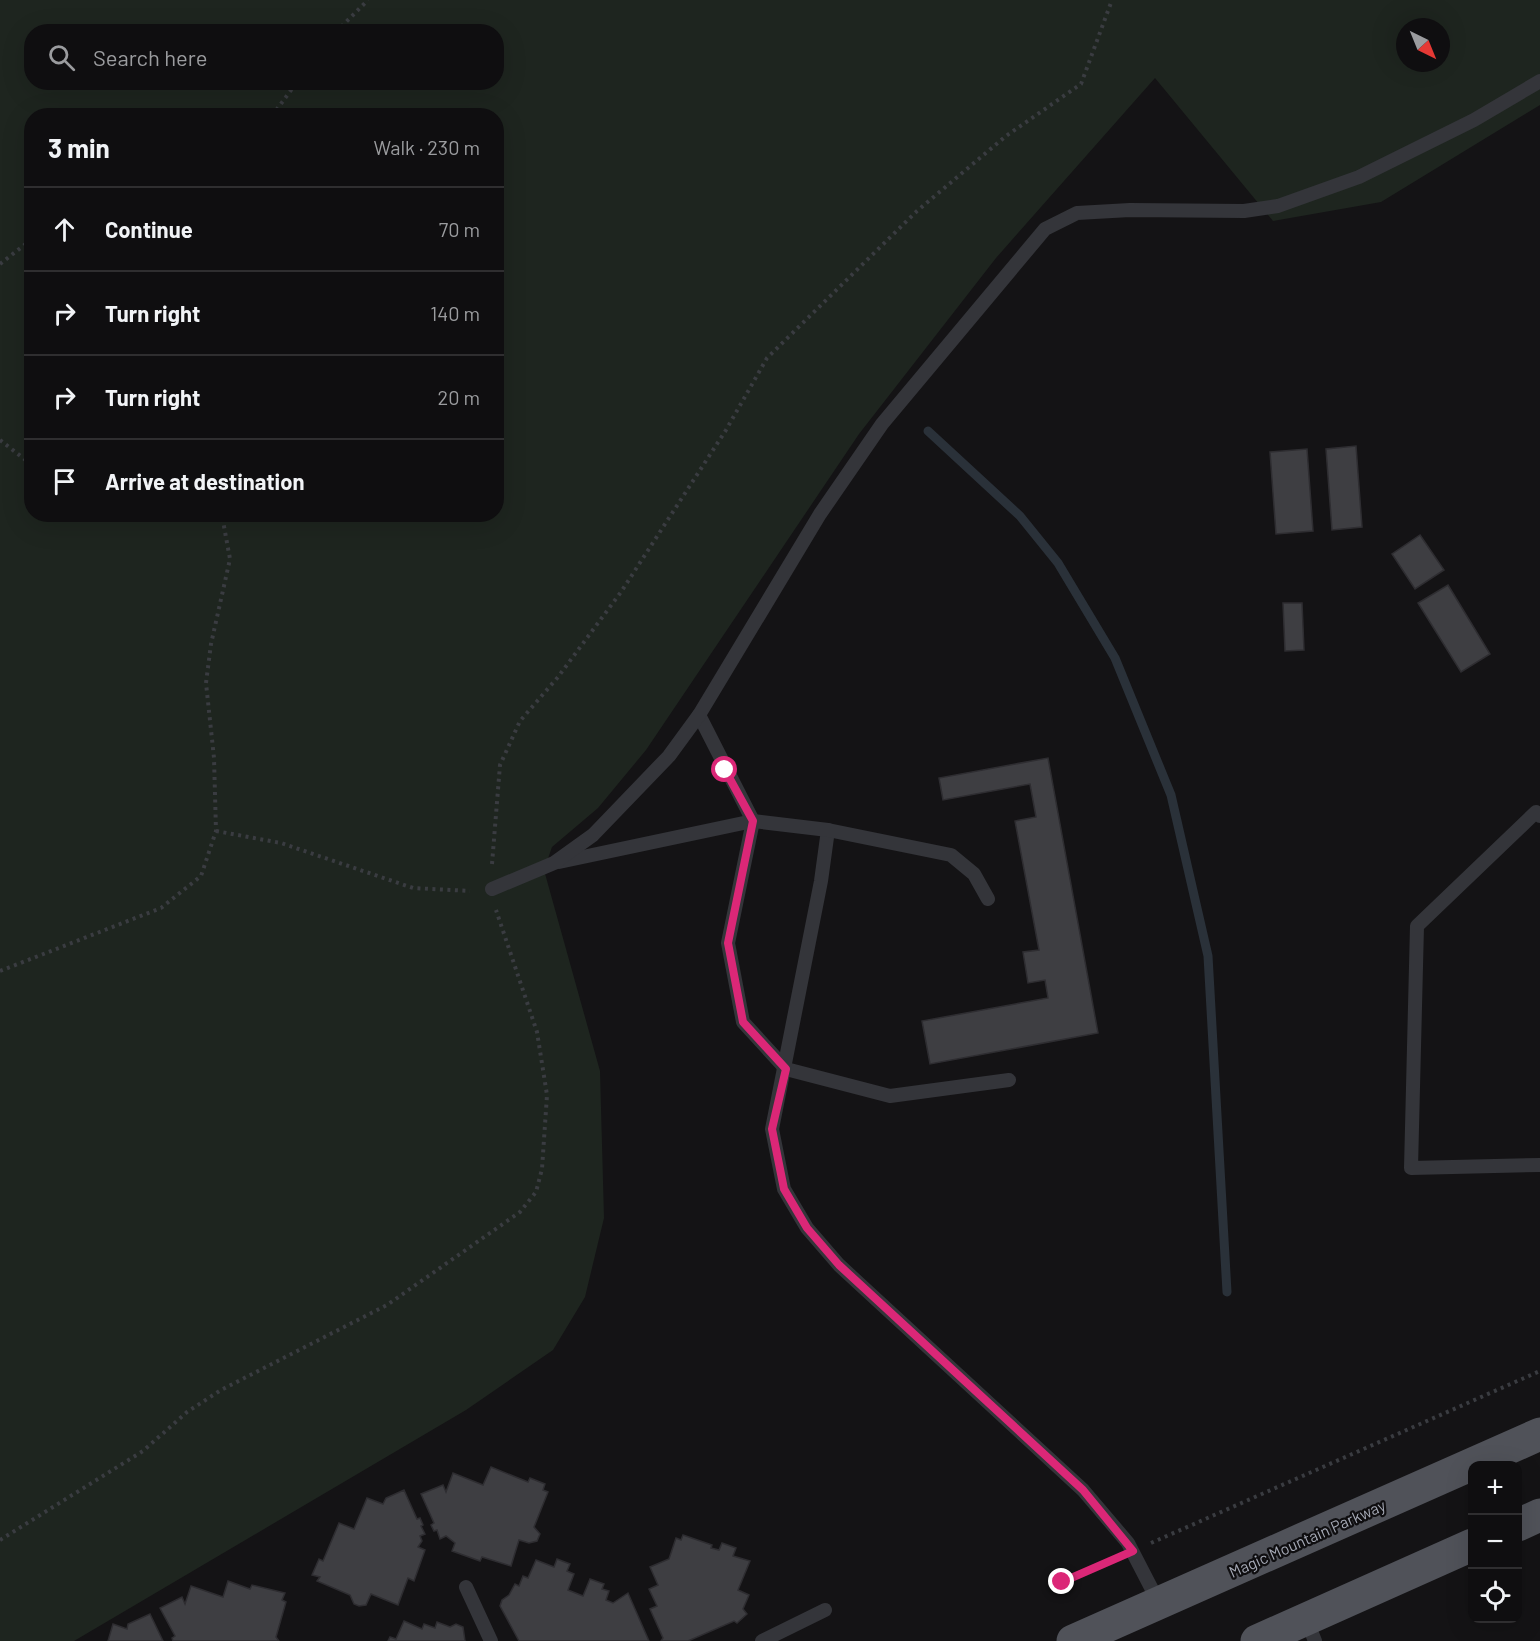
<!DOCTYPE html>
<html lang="en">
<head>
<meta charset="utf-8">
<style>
	:root { --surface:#0f0e10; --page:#181719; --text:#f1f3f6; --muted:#9b9c9f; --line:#2f2e30 }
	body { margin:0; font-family:Barlow,sans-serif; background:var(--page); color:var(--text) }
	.controls { position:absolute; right:18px; bottom:18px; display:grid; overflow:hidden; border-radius:12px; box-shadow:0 6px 24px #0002 }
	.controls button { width:54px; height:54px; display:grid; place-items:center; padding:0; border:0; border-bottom:2px solid var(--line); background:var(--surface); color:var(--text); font:30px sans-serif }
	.compass { position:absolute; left:1396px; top:18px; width:54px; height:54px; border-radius:50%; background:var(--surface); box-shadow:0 6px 24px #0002; rotate:137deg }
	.stop { position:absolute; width:18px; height:18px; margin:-14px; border:4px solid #db2777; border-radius:50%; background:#fff }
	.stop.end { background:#db2777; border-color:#fff; box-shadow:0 2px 6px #0008 }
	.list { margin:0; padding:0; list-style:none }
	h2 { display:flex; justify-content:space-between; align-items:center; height:78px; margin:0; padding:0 24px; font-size:26px }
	h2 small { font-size:20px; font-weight:400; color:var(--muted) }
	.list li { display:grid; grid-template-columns:39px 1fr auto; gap:18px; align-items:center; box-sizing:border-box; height:84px; padding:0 24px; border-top:2px solid var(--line) }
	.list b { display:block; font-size:22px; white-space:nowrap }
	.list em { font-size:20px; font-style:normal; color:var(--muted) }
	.icon { flex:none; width:33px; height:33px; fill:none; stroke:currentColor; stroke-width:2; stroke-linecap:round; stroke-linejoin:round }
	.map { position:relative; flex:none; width:1540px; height:1641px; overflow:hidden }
	.search { position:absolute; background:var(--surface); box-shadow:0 6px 24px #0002; left:24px; top:24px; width:480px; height:66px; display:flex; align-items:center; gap:15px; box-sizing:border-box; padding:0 21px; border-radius:24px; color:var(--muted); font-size:22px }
	.panel { position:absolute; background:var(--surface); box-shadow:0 6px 24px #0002; left:24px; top:108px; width:480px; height:414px; border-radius:24px }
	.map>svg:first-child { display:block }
	.green { fill:#1e251f; fill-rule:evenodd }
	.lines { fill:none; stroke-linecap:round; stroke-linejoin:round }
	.stream { stroke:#2a3139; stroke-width:9 }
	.building { fill:#3e3e42; stroke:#2e2d31; stroke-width:1.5 }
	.path { stroke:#3a3c41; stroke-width:4; stroke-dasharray:3 4.5; stroke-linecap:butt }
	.service { stroke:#34353a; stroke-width:14 }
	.primary { stroke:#505259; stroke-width:33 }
	.route { stroke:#db2777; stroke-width:8 }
	.labels { text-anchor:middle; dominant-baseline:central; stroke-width:4.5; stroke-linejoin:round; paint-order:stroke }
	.street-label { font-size:16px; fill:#a5a9b5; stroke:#0f0e10 }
</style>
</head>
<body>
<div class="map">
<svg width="1540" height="1641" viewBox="0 0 1540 1641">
	<rect width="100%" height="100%" fill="#141315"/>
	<!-- green -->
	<path class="green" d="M0,0H1540V105L1381,202L1273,221L1155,78L996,258L859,434L646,750L598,808L552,847L544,870L600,1071L604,1218L585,1297L553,1350L466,1410L74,1641H0ZM1405,27H1441V63H1405ZM32,32H496V82H32ZM32,116H496V514H32Z"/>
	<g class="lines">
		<!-- stream -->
		<polyline class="stream" points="928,431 1020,516 1058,563 1115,658 1171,795 1208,956 1227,1292"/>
	</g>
	<!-- building -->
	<g class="building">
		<polygon points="1356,446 1362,527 1332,530 1326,449"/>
		<polygon points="1307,449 1313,531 1276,534 1270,452"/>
		<polygon points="1420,535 1444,570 1415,589 1392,554"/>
		<polygon points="1448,585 1490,654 1461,672 1418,603"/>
		<polygon points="1283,603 1302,603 1304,650 1285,651"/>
		<polygon points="1048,758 1098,1033 930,1064 922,1021 1048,998 1045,980 1028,983 1023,952 1039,950 1015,821 1036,817 1030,784 943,800 939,778"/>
		<polygon points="491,1467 528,1482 530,1478 545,1484 543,1490 548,1492 534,1527 540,1534 537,1541 529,1543 519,1540 511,1566 482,1557 480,1561 452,1551 455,1543 446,1536 440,1539 437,1530 434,1531 431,1525 434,1523 421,1494 443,1485 446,1492 453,1473 483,1485"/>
		<polygon points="404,1490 417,1519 420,1518 423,1525 421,1526 425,1534 420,1536 422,1541 418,1547 425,1550 414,1581 408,1578 398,1605 371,1594 366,1605 359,1606 354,1604 350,1595 317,1581 320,1577 312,1575 319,1559 323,1561 339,1523 354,1529 367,1498 383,1504 386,1498"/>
		<polygon points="683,1535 712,1545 711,1548 719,1550 722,1543 736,1548 733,1556 750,1561 738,1590 749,1595 743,1609 747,1614 737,1623 734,1621 688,1641 661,1641 663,1638 650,1609 657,1606 649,1589 658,1585 650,1567 669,1559 676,1538 681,1540"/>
		<polygon points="557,1559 570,1564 567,1571 574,1574 568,1590 583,1596 590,1579 604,1584 602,1589 609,1591 606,1600 613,1603 628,1593 649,1641 519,1641 500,1606 502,1600 509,1595 515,1584 519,1586 523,1576 528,1578 536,1560 554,1567"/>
		<polygon points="228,1581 250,1589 252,1585 285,1593 282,1600 286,1602 276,1637 279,1641 173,1641 172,1638 175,1636 160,1608 182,1597 185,1604 191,1586 223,1597"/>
		<polygon points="150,1614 163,1641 108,1641 113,1624 127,1629 128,1624"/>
		<polygon points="404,1621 422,1629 424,1624 435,1628 437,1622 450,1627 456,1624 463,1627 465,1641 388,1641 390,1637 396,1639"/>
	</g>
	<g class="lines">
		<!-- path -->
		<g class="path">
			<polyline points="336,32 368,0"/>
			<polyline points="272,116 297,82"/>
			<polyline points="0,264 32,239"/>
			<polyline points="0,440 32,465"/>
			<polyline points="216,831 281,843 413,888 470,891"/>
			<polyline points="492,864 500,765 520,721 558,677 621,592 726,430 767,358 917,211 1006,136 1081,84 1112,0"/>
			<polyline points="0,971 161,908 201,876 216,831 214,758 206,683 211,644 230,559 223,521 217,514"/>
			<polyline points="0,1540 143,1451 187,1412 221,1390 387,1305 520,1212 536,1192 542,1169 547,1095 537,1032 496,910"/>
			<polyline points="1151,1543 1540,1371"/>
			<polyline points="1062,1582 1114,1559"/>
		</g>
		<!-- service -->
		<g class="service">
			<polyline points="699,715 753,821 728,943 743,1022 786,1069 890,1096 1009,1080"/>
			<polyline points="1540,816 1536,812 1417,926 1411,1168 1540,1165"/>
			<polyline points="828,830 821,881 772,1129 784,1189 807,1228 839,1265 1083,1490 1128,1543 1159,1603"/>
			<polyline points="559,862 753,821 828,830 951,855 974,874 988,899"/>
			<polyline points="492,889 554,863 593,835 669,756 699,715 820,514 882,424 1045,229 1077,213 1130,210 1244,211 1278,206 1359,177 1474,120 1540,81"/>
			<polyline points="466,1587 491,1641"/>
			<polyline points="1306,1619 1315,1641"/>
			<polyline points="762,1641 825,1610"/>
		</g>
		<!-- primary -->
		<g class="primary">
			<polyline points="1518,1525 1540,1515"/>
			<polyline points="1073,1641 1540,1434"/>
			<polyline points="1257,1641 1472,1545"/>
		</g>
	</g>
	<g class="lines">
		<!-- route -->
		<polyline class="route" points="725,770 753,821 728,943 743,1022 786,1069 772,1129 784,1189 807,1228 839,1265 1083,1490 1133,1551 1062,1582"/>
	</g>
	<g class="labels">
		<!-- street labels -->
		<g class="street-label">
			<text transform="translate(1307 1538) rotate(-24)">Magic Mountain Parkway</text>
		</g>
	</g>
</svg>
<div class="controls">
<button>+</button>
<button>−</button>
<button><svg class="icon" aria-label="locate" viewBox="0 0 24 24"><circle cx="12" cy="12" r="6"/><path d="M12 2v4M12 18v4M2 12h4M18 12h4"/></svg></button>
</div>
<svg class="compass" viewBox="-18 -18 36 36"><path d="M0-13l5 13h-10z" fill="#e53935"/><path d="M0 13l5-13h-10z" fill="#9b9c9f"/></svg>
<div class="stop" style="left:725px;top:770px"></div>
<div class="stop end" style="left:1062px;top:1582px"></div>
<div class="search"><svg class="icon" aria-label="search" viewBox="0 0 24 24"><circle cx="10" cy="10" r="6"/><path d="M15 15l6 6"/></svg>Search here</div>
<section class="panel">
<h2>3 min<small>Walk · 230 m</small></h2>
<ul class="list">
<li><svg class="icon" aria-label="ahead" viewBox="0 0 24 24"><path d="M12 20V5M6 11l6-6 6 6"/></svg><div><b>Continue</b></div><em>70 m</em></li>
<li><svg class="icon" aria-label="right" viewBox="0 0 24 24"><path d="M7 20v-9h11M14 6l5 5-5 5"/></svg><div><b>Turn right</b></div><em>140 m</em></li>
<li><svg class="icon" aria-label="right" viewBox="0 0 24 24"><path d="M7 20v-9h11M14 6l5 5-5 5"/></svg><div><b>Turn right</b></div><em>20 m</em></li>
<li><svg class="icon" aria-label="arrive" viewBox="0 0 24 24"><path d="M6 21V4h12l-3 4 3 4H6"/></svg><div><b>Arrive at destination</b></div></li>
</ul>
</section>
</div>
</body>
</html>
